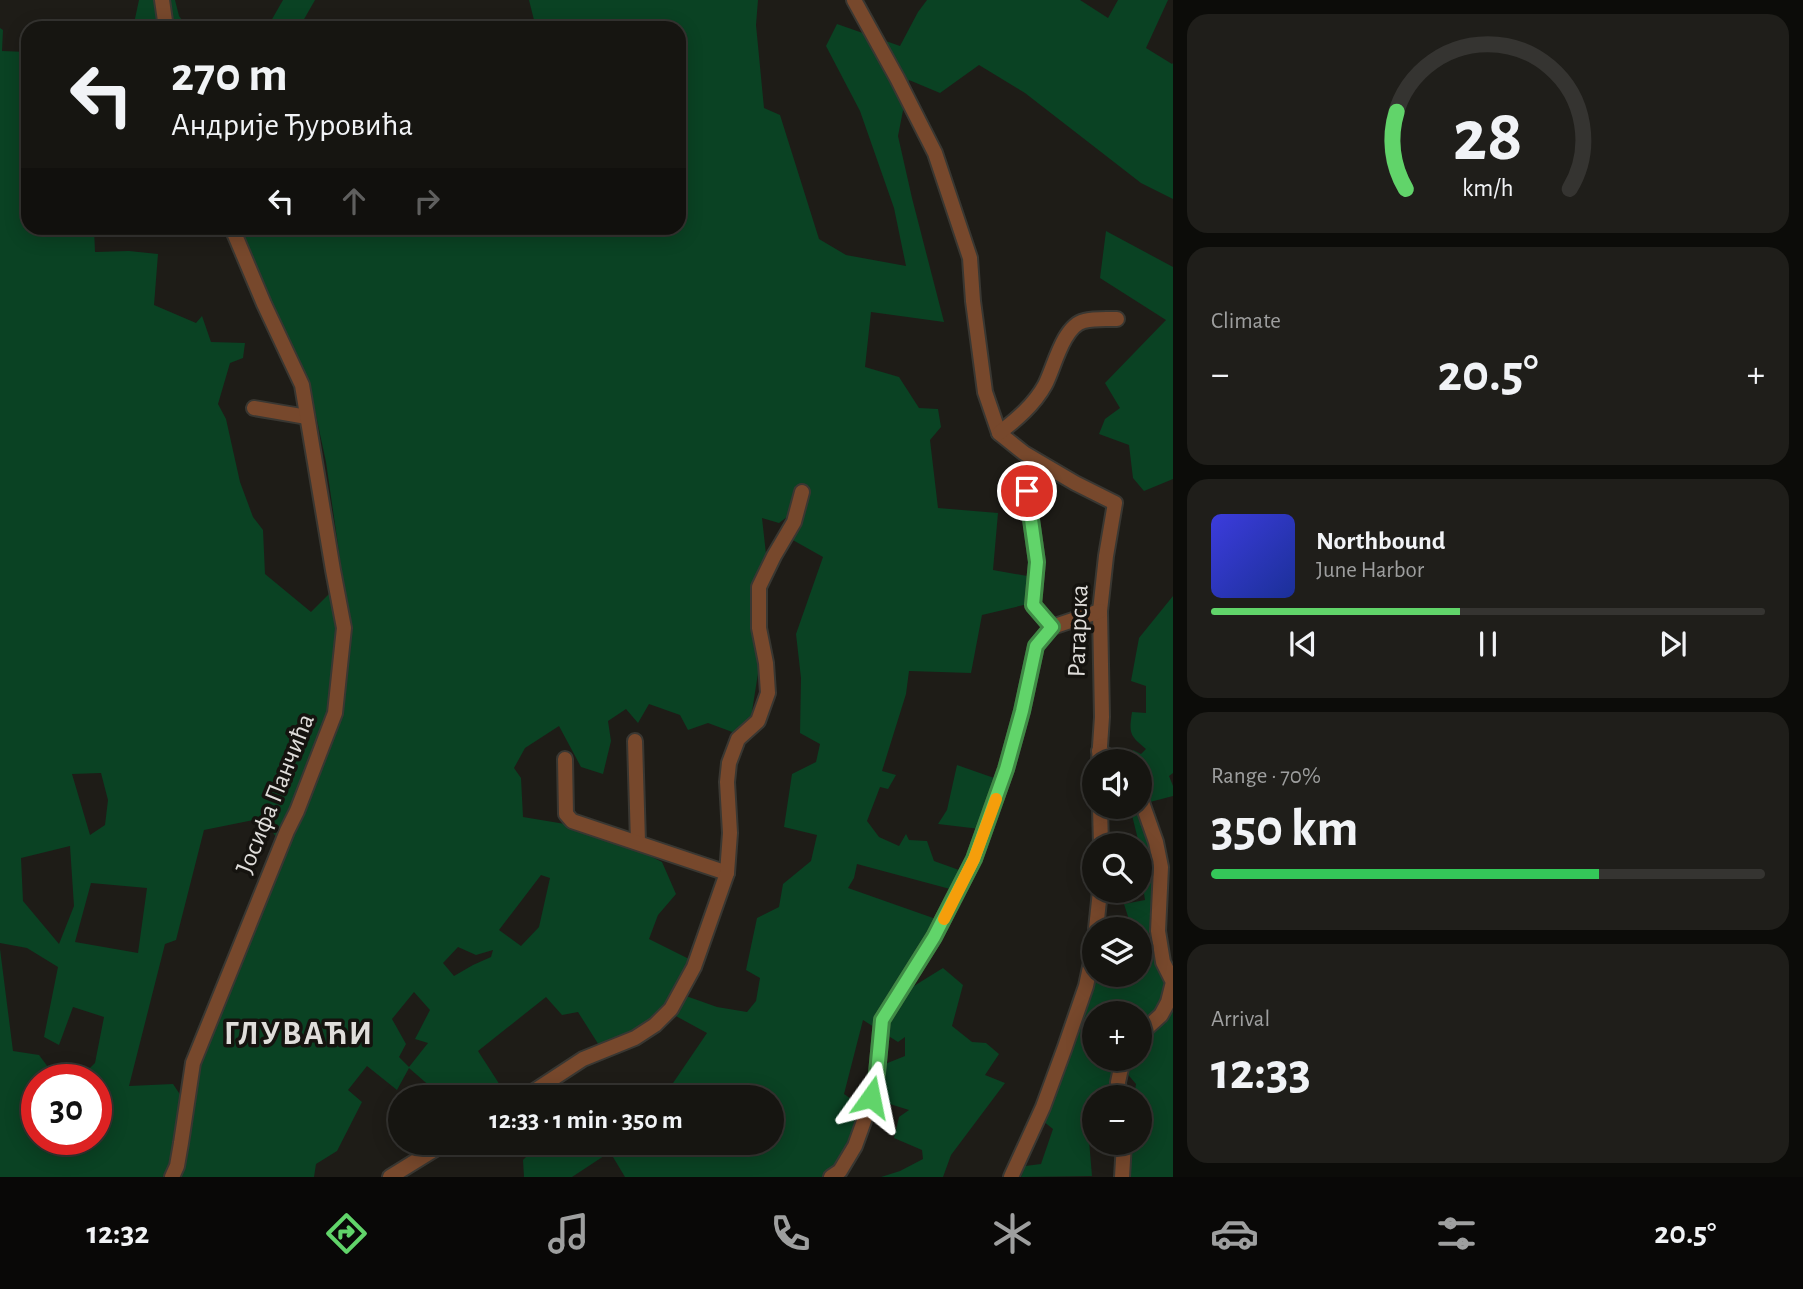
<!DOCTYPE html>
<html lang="en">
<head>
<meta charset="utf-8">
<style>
  :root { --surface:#161511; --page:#1f1e1a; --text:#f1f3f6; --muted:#9e9f9f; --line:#353431; --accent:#61d46a }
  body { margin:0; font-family:"Alegreya Sans",sans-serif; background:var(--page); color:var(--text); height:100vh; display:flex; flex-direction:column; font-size:26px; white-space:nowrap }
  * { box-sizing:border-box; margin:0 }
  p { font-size:23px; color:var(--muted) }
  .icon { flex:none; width:38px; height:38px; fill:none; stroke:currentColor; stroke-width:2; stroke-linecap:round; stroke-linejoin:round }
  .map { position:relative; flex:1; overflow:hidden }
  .sheet { display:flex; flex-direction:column; gap:14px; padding:14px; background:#0c0c09; width:630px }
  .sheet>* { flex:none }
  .hud { position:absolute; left:21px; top:21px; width:665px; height:214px; border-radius:21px; box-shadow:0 4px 18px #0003,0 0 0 2px var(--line); background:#161511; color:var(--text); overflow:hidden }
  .controls { position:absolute; left:1082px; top:749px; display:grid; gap:14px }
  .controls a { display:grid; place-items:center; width:70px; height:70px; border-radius:50%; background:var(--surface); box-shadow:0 4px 18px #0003,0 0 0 2px var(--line); font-size:35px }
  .speed { position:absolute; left:21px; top:1064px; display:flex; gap:14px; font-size:35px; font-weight:700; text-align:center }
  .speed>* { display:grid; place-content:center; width:91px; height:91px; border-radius:50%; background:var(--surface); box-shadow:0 4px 18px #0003,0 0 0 2px var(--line); line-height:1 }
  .speed .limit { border:10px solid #d22; background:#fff; color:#111 }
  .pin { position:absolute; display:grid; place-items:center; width:60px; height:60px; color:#fff; margin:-30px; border:4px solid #fff; border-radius:50%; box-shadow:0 2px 7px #0007 }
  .me { position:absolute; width:77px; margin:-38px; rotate:12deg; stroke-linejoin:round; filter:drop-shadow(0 0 5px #0008) }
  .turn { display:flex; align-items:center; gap:24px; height:147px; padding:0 35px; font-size:32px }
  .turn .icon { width:91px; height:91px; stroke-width:2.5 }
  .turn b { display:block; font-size:49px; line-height:60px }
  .lanes { display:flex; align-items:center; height:66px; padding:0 35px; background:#0003; justify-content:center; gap:35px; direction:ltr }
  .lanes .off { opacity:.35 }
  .big { font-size:52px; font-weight:700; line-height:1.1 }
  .sheet .tile { flex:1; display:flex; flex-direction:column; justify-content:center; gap:10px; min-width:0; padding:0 24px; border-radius:21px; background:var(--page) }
  .sheet .dial { align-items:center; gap:0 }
  .dial svg { height:182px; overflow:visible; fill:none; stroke:var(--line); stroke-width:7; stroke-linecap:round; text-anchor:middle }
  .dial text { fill:var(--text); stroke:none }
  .song { display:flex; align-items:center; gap:21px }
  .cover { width:84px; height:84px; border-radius:10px; background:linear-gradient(135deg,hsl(240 70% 55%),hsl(230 70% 35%)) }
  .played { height:7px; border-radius:4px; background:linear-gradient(90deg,var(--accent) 45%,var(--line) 45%) }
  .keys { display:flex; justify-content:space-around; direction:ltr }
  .heat { display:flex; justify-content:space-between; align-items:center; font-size:38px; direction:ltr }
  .charge { height:10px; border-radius:5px; background:linear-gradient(90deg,#34c759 70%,var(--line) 0) }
  .trip { position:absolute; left:388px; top:1085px; width:396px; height:70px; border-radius:35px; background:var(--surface); box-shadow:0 4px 18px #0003,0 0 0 2px var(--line); font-weight:700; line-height:70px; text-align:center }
  .tabs { display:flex; height:112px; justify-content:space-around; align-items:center; background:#090807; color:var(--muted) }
  .tabs .icon { width:49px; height:49px }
  .tabs .selected { color:var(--accent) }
  .tabs b { font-size:32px; color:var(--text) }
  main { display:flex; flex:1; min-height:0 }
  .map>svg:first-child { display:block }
</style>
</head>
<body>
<main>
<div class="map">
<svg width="1173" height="1177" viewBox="0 0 1173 1177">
  <rect width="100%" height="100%" fill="#1e1c17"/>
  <!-- green -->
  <g fill="#0a4223" fill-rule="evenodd">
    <polygon points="139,0 175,0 179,16 188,28 133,28"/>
    <polygon points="283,0 315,0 303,21 285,28 267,28"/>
    <path d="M529,0H758L756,25L764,108L780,115L819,239L846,255L906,266L894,208L860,111L826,46L837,24L900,46L918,12L927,0H1080L1108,18L1118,0H1168L1146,48L1172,64L1173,63V199L1141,183L1025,93L979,65L940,93L909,80L898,136L912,198L944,322L871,312L865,367L899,377L919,408L938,409L941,427L930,440L938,508L998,513L993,570L1033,577L1028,604L982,615L971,673L909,671L906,694L882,771L896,775L888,789L880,787L867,821L879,837L899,846L906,834L909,840L927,841L934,861L959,870L950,889L857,864L854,878L848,888L936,919L904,973L909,989L943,968L963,985L952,1026L972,1042L986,1043L999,1054L985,1075L1005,1083L951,1155L943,1177H881L900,1171L923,1159L922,1150L894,1138L899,1117L909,1110L877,1100L885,1064L905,1056V1037L898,1042L863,1020L844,1094L861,1106L844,1151L828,1177H625L610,1152L572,1177H524L523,1160L540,1143H772V1097H652L671,1086L707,1033L674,1015L686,996L717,1007L747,1012L756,1001L760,978L746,970L757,918L779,907L783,884L811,861L817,835L784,827L792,774L816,762L820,744L800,733L801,678L796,634L823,557L791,539L795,511L779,523L762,518L766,554L759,667L751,718L735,733L708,723L688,730L680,715L649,704L638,723L626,709L608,721L611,741L603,774L581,767L559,726L525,748L514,768L521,778L523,817L577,826L636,849L662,862L676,894L658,915L649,939L691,960L665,1010L646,1026L602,1050L578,1012L562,1015L546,997L478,1051L507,1096L505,1097H454L440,1083L432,1088L409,1068L397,1090L367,1066L348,1090L362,1102L337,1151L316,1164L314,1177H0V949L13,1051L39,1055L51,1071L50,1080H37V1139H96V1080H78L95,1063L104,1017L73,1007L59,1045L44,1037L58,967L27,948L0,943V28L3,30L2,51L28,52V228H94L95,252L129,251L158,254L154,305L196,323L202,316L211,342L245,343L243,358L230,363L218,404L226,419L240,482L253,517L263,530L265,574L311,612L343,580L326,462L311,392L239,228H679V28H536ZM101,773L108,800L105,825L90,835L72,774ZM263,818L276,837L212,1029L181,1096L173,1084L129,1086L165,944L176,940L204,830ZM70,846L74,906L59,944L23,901L21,858ZM541,875L550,878L539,927L521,946L499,930ZM91,883L147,888L138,953L75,942ZM458,947L476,955L493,950L491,957L473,965L454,976L443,963ZM414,992L430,1010L415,1039L428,1043L409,1067L399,1057L406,1044L392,1019Z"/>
    <polygon points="1106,231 1173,267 1173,479 1144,491 1133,478 1129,445 1099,434 1105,419 1120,408 1105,383 1166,320 1100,278"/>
    <path d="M1173,596V773L1169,776L1173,786V796L1150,802L1139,783V761H1131L1133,750L1141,754L1146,749C1129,735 1129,733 1132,712L1146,713V686L1131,681L1139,638Z"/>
    <polygon points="957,765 997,779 980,829 938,824 947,810"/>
    <polygon points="1130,807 1136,807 1154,851 1154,945 1165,985 1173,984 1173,1177 1126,1177 1132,1159 1130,1143 1139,1143 1139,1097 1134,1097 1136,1084 1125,1071 1130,1059 1139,1059 1139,1043 1161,1020 1139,1028 1139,1013 1094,1013 1094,1059 1119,1059 1107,1097 1094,1097 1094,1112 1087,1116 1092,1176 1021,1177 1025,1166 1041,1164 1053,1129 1043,1121 1086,998 1098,975 1123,975 1129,980 1136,975 1139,975 1140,956 1151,941 1150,932 1141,943 1139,941 1139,929 1132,929 1124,904 1145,900 1140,867 1144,864"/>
  </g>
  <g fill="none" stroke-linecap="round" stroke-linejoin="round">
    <defs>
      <g id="minor">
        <polyline points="162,0 166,28"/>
        <polyline points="854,0 897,78 935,153 970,258 973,301 985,392 999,433 1024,453 1075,483 1115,503 1106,556 1100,611 1102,717 1099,761"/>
        <polyline points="254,408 307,417"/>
        <path d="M999,433C1016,420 1034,405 1045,385C1054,368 1063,326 1084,321C1095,318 1106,319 1117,319"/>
        <polyline points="1027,491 1037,562 1033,605 1052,627"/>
        <polyline points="635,741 638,842"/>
        <polyline points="1099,751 1116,761"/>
        <polyline points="565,759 566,814 572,821 727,873"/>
        <polyline points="1139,794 1156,842 1161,867 1158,931 1163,962 1173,982 1168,1002 1161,1015 1139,1035"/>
        <polyline points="1100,807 1101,845"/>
        <polyline points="1096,929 1100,891"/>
        <polyline points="525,1097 583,1059 635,1038 655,1025 671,1009 694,967 727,873 730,833 727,782 729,763 738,739 758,721 768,693 766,663 759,628 759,587 774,556 794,522 802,492"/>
        <polyline points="1119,1097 1118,1082 1123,1059"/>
        <polyline points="172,1177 177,1166 181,1143 193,1063 287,831 297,811 335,713 344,628 333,570 302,385 264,304 232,228"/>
        <polyline points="390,1177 445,1143"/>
        <polyline points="831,1177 840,1171 855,1146 864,1121 877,1073 882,1020 934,937 974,859 1006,769 1022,711 1036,646 1052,627 1100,611"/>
        <polyline points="1011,1177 1043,1107 1065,1047 1086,986 1094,948"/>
        <polyline points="1122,1177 1124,1143"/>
      </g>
    </defs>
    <!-- minor casing -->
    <use href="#minor" stroke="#393732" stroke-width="18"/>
    <!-- minor -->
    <use href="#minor" stroke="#77482c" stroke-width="14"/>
  </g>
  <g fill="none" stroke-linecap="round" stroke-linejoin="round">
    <defs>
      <polyline id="route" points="871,1097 877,1073 882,1020 934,937 974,859 1006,769 1022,711 1036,646 1052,627 1033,605 1037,562 1027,491"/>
    </defs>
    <!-- route casing -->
    <use href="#route" stroke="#3f8a45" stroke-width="18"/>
    <!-- route -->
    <use href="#route" stroke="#61d46a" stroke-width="12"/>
    <!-- slow -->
    <polyline stroke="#f59e0b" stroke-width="12" points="944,919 974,859 996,799"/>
  </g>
  <g text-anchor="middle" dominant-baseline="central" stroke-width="7" stroke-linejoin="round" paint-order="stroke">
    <!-- street labels -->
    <g font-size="26" fill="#dfddda" stroke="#15130f">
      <text transform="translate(1078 631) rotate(-88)">Ратарска</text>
      <text transform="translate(275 794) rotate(-68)">Јосифа Панчића</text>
    </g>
    <!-- district labels -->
    <g font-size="33" font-weight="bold" letter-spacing="2" fill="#dfddda" stroke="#15130f">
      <text x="299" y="1034">ГЛУВАЋИ</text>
    </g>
  </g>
</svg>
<div class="controls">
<a><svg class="icon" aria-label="sound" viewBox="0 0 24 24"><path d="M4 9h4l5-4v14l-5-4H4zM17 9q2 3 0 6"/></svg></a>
<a><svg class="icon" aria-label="search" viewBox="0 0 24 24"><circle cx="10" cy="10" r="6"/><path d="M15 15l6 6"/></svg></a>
<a><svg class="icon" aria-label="layers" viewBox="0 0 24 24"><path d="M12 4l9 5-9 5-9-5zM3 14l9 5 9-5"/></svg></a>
<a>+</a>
<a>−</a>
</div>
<div class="speed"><div class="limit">30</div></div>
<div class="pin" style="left:1027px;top:491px;background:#d93025"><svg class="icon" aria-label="arrive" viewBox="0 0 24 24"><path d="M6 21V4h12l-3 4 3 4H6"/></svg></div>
<svg class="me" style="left:871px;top:1097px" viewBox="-20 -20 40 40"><path d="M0-17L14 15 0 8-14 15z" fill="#61d46a" stroke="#fff" stroke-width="4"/></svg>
<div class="trip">12:33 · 1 min · 350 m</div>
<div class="hud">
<div class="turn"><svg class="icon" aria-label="left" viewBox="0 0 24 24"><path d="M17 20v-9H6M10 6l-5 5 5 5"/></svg><div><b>270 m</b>Андрије Ђуровића</div></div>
<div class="lanes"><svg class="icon" aria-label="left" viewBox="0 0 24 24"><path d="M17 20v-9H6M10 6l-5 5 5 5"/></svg><svg class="icon off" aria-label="ahead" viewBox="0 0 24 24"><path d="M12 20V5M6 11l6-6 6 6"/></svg><svg class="icon off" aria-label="right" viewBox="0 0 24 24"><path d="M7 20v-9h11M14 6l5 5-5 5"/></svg></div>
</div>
</div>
<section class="sheet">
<div class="tile dial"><svg viewBox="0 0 100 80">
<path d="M14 69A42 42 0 1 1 86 69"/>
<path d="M14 69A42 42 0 0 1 10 35" stroke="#61d46a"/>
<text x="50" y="56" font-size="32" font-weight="700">28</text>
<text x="50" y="72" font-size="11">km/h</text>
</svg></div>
<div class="tile"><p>Climate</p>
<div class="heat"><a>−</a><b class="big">20.5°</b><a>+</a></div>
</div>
<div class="tile">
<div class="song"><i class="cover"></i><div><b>Northbound</b><p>June Harbor</p></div></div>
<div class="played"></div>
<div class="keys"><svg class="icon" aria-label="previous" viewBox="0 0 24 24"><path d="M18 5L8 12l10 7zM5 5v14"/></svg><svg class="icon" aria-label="pause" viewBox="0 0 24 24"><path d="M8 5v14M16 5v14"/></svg><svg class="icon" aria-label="next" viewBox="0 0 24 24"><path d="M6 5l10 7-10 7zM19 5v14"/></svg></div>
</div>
<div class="tile"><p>Range · 70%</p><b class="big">350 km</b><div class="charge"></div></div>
<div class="tile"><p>Arrival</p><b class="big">12:33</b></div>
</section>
</main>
<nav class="tabs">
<b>12:32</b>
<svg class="icon selected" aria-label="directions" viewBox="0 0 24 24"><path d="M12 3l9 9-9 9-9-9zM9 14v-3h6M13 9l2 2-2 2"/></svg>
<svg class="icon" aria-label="music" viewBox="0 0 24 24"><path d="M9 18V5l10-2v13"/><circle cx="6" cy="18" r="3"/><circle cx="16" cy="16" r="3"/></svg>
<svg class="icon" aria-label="phone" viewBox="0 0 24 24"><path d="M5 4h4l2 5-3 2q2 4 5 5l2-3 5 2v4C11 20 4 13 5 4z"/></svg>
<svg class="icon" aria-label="climate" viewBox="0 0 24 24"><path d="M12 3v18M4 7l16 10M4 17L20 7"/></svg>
<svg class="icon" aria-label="car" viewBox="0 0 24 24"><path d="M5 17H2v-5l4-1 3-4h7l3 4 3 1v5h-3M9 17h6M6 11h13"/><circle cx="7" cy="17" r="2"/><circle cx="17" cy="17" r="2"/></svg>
<svg class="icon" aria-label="filters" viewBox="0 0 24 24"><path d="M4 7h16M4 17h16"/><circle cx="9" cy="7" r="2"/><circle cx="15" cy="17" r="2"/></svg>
<b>20.5°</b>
</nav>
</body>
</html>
